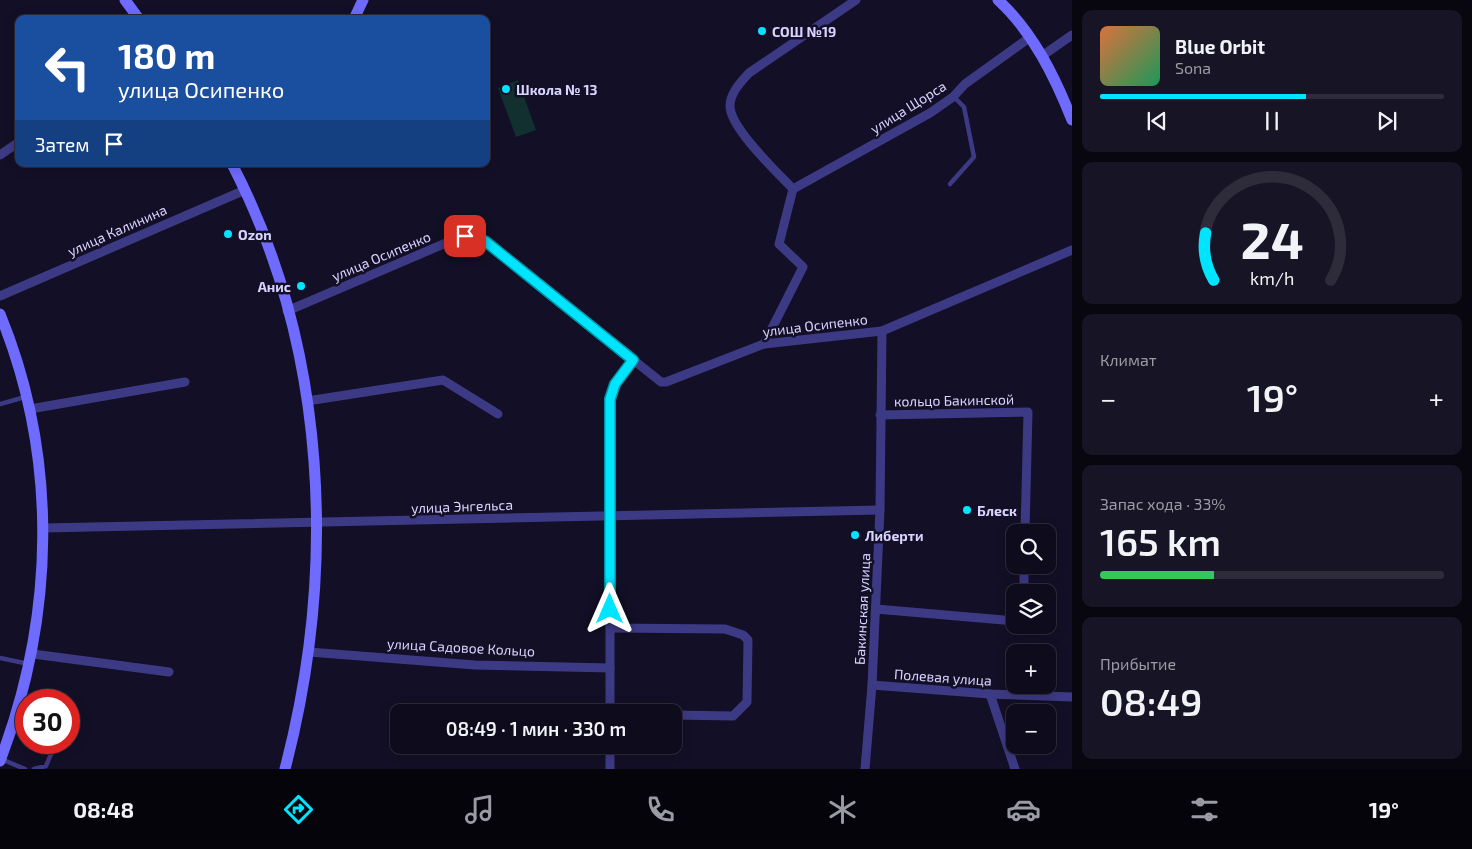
<!DOCTYPE html>
<html lang="ru">
<head>
<meta charset="utf-8">
<style>
  :root { --surface:#0e0b1c; --page:#171425; --text:#f1f3f6; --muted:#9b9ba3; --line:#2e2b3b; --accent:#00e5ff }
  body { margin:0; font-family:"Exo 2",sans-serif; background:var(--page); color:var(--text); height:100vh; display:flex; flex-direction:column; font-size:19px; white-space:nowrap }
  * { box-sizing:border-box; margin:0 }
  p { font-size:16px; color:var(--muted) }
  .icon { flex:none; width:28px; height:28px; fill:none; stroke:currentColor; stroke-width:2; stroke-linecap:round; stroke-linejoin:round }
  .map { position:relative; flex:1; overflow:hidden }
  .details { display:flex; flex-direction:column; gap:10px; padding:10px; background:#08060f; width:400px }
  .details>* { flex:none }
  .guide { position:absolute; left:15px; top:15px; width:475px; height:152px; border-radius:10px; box-shadow:0 2px 12px #0003,0 0 0 1px var(--line); background:#1a4fa0; color:#fff; overflow:hidden }
  .controls { position:absolute; left:1006px; top:524px; display:grid; gap:10px }
  .controls a { display:grid; place-items:center; width:50px; height:50px; border-radius:10px; background:var(--surface); box-shadow:0 2px 12px #0003,0 0 0 1px var(--line); font-size:25px }
  .speed { position:absolute; left:15px; top:689px; display:flex; gap:10px; font-size:25px; font-weight:700; text-align:center }
  .speed>* { display:grid; place-content:center; width:65px; height:65px; border-radius:50%; background:var(--surface); box-shadow:0 2px 12px #0003,0 0 0 1px var(--line); line-height:1 }
  .speed .limit { border:8px solid #d22; background:#fff; color:#111 }
  .pin { position:absolute; display:grid; place-items:center; width:42px; height:42px; color:#fff; margin:-21px; border-radius:10px; box-shadow:0 2px 8px #0006 }
  .me { position:absolute; width:55px; margin:-28px; rotate:0deg; stroke-linejoin:round; filter:drop-shadow(0 0 4px #0008) }
  .turn { display:flex; align-items:center; gap:18px; height:105px; padding:0 20px; font-size:22px }
  .turn .icon { width:65px; height:65px; stroke-width:2.5 }
  .turn b { display:block; font-size:35px; line-height:42px }
  .then { display:flex; align-items:center; height:48px; padding:0 20px; background:#0003; gap:10px; font-size:19px }
  .big { font-size:38px; font-weight:600; line-height:1.1 }
  .details .widget { flex:1; display:flex; flex-direction:column; justify-content:center; gap:8px; min-width:0; padding:0 18px; border-radius:10px; background:var(--page) }
  .details .dial { align-items:center; gap:0 }
  .dial svg { height:130px; overflow:visible; fill:none; stroke:var(--line); stroke-width:7; stroke-linecap:round; text-anchor:middle }
  .dial text { fill:var(--text); stroke:none }
  .song { display:flex; align-items:center; gap:15px }
  .cover { width:60px; height:60px; border-radius:8px; background:linear-gradient(135deg,hsl(20 70% 55%),hsl(150 70% 35%)) }
  .played { height:5px; border-radius:2px; background:linear-gradient(90deg,var(--accent) 60%,var(--line) 60%) }
  .keys { display:flex; justify-content:space-around; direction:ltr }
  .heat { display:flex; justify-content:space-between; align-items:center; font-size:28px; direction:ltr }
  .charge { height:8px; border-radius:4px; background:linear-gradient(90deg,#34c759 33%,var(--line) 0) }
  .trip { position:absolute; left:390px; top:704px; width:292px; height:50px; border-radius:10px; background:var(--surface); box-shadow:0 2px 12px #0003,0 0 0 1px var(--line); font-weight:600; line-height:50px; text-align:center }
  .menu { display:flex; height:80px; justify-content:space-around; align-items:center; background:#06040b; color:var(--muted) }
  .menu .icon { width:35px; height:35px }
  .menu .selected { color:var(--accent) }
  .menu b { font-size:22px; color:var(--text) }
  main { display:flex; flex:1; min-height:0 }
  .map>svg:first-child { display:block }
</style>
</head>
<body>
<main>
<div class="map">
<svg width="1072" height="769" viewBox="0 0 1072 769">
  <rect width="100%" height="100%" fill="#130f26"/>
  <!-- green -->
  <polygon fill="#12302f" points="518,80 536,130 516,137 498,88"/>
  <g fill="none" stroke-linecap="round" stroke-linejoin="round">
    <!-- lane -->
    <g stroke="#3d3a85" stroke-width="4.5">
      <polyline points="950,184 974,157 964,107 954,97"/>
      <polyline points="0,404 25,397"/>
      <polyline points="0,658 29,664"/>
      <polyline points="1,759 25,769"/>
      <polyline points="34,769 46,766 56,742"/>
    </g>
    <!-- street -->
    <g stroke="#3d3a85" stroke-width="9">
      <polyline points="1042,56 1072,35"/>
      <polyline points="0,155 19,142"/>
      <polyline points="793,189 930,113 953,97 965,84 1029,38"/>
      <path d="M793,189C777,172 730,128 730,106C730,93 741,82 749,73L856,0"/>
      <polyline points="0,296 245,190"/>
      <polyline points="287,311 460,237 471,236 485,241 661,382 666,382 764,344 882,331 1072,250"/>
      <polyline points="764,344 803,267 779,244 793,189"/>
      <polyline points="307,401 443,380 498,414"/>
      <polyline points="30,409 185,382"/>
      <polyline points="880,415 1028,412 1025,532"/>
      <polyline points="44,528 880,510"/>
      <polyline points="1024,592 1024,565"/>
      <polyline points="876,609 1015,621"/>
      <polyline points="610,628 725,629 743,635 748,640 747,702 733,716 674,715"/>
      <polyline points="309,652 475,665 610,668"/>
      <polyline points="33,654 169,672"/>
      <polyline points="872,685 990,694 1072,697"/>
      <polyline points="990,694 1015,769"/>
      <polyline points="610,712 610,399 615,385 633,360"/>
      <polyline points="610,745 610,769"/>
      <polyline points="865,769 872,685 880,510 882,331"/>
    </g>
    <!-- secondary -->
    <g stroke="#6f6bff" stroke-width="11">
      <polyline points="125,0 139,19"/>
      <path d="M998,0C1033,32 1055,77 1072,120"/>
      <polyline points="354,19 363,0"/>
      <path d="M232,164C328,349 337,570 285,769"/>
      <path d="M0,314C59,458 55,616 0,761"/>
    </g>
  </g>
  <g fill="none" stroke-linecap="round" stroke-linejoin="round">
    <defs>
      <polyline id="route" points="465,236 472,236 485,241 633,360 615,384 610,399 610,609"/>
    </defs>
    <!-- route casing -->
    <use href="#route" stroke="#0095a6" stroke-width="12"/>
    <!-- route -->
    <use href="#route" stroke="#00e5ff" stroke-width="9"/>
  </g>
  <!-- markers -->
  <g fill="#00e5ff" stroke="#130f26" stroke-width="2">
    <circle cx="762" cy="31" r="5"/>
    <circle cx="506" cy="89" r="5"/>
    <circle cx="228" cy="234" r="5"/>
    <circle cx="301" cy="286" r="5"/>
    <circle cx="967" cy="510" r="5"/>
    <circle cx="855" cy="535" r="5"/>
  </g>
  <g text-anchor="middle" dominant-baseline="central" stroke-width="5" stroke-linejoin="round" paint-order="stroke">
    <!-- poi labels -->
    <g font-size="14" font-weight="bold" fill="#d9d4ff" stroke="#130f26" text-anchor="start">
      <text x="772" y="31">СОШ №19</text>
      <text x="516" y="89">Школа № 13</text>
      <text x="238" y="234">Ozon</text>
      <text x="291" y="286" text-anchor="end">Анис</text>
      <text x="977" y="510">Блеск</text>
      <text x="865" y="535">Либерти</text>
    </g>
    <!-- street labels -->
    <g font-size="14" fill="#d9d4ff" stroke="#130f26">
      <text transform="translate(908 107) rotate(-32)">улица Щорса</text>
      <text transform="translate(117 230) rotate(-24)">улица Калинина</text>
      <text transform="translate(381 256) rotate(-23)">улица Осипенко</text>
      <text transform="translate(815 325) rotate(-7)">улица Осипенко</text>
      <text transform="translate(954 400) rotate(-1)">кольцо Бакинской</text>
      <text transform="translate(462 506) rotate(-2)">улица Энгельса</text>
      <text transform="translate(862 609) rotate(-87)">Бакинская улица</text>
      <text transform="translate(461 647) rotate(3)">улица Садовое Кольцо</text>
      <text transform="translate(943 677) rotate(4)">Полевая улица</text>
    </g>
  </g>
</svg>
<div class="controls">
<a><svg class="icon" aria-label="search" viewBox="0 0 24 24"><circle cx="10" cy="10" r="6"/><path d="M15 15l6 6"/></svg></a>
<a><svg class="icon" aria-label="layers" viewBox="0 0 24 24"><path d="M12 4l9 5-9 5-9-5zM3 14l9 5 9-5"/></svg></a>
<a>+</a>
<a>−</a>
</div>
<div class="speed"><div class="limit">30</div></div>
<div class="pin" style="left:465px;top:236px;background:#d93025"><svg class="icon" aria-label="arrive" viewBox="0 0 24 24"><path d="M6 21V4h12l-3 4 3 4H6"/></svg></div>
<svg class="me" style="left:610px;top:609px" viewBox="-20 -20 40 40"><path d="M0-17L14 15 0 8-14 15z" fill="#00e5ff" stroke="#fff" stroke-width="4"/></svg>
<div class="trip">08:49 · 1 мин · 330 m</div>
<div class="guide">
<div class="turn"><svg class="icon" aria-label="left" viewBox="0 0 24 24"><path d="M17 20v-9H6M10 6l-5 5 5 5"/></svg><div><b>180 m</b>улица Осипенко</div></div>
<div class="then">Затем<svg class="icon" aria-label="arrive" viewBox="0 0 24 24"><path d="M6 21V4h12l-3 4 3 4H6"/></svg></div>
</div>
</div>
<section class="details">
<div class="widget">
<div class="song"><i class="cover"></i><div><b>Blue Orbit</b><p>Sona</p></div></div>
<div class="played"></div>
<div class="keys"><svg class="icon" aria-label="previous" viewBox="0 0 24 24"><path d="M18 5L8 12l10 7zM5 5v14"/></svg><svg class="icon" aria-label="pause" viewBox="0 0 24 24"><path d="M8 5v14M16 5v14"/></svg><svg class="icon" aria-label="next" viewBox="0 0 24 24"><path d="M6 5l10 7-10 7zM19 5v14"/></svg></div>
</div>
<div class="widget dial"><svg viewBox="0 0 100 80">
<path d="M14 69A42 42 0 1 1 86 69"/>
<path d="M14 69A42 42 0 0 1 9 40" stroke="#00e5ff"/>
<text x="50" y="56" font-size="32" font-weight="700">24</text>
<text x="50" y="72" font-size="11">km/h</text>
</svg></div>
<div class="widget"><p>Климат</p>
<div class="heat"><a>−</a><b class="big">19°</b><a>+</a></div>
</div>
<div class="widget"><p>Запас хода · 33%</p><b class="big">165 km</b><div class="charge"></div></div>
<div class="widget"><p>Прибытие</p><b class="big">08:49</b></div>
</section>
</main>
<nav class="menu">
<b>08:48</b>
<svg class="icon selected" aria-label="directions" viewBox="0 0 24 24"><path d="M12 3l9 9-9 9-9-9zM9 14v-3h6M13 9l2 2-2 2"/></svg>
<svg class="icon" aria-label="music" viewBox="0 0 24 24"><path d="M9 18V5l10-2v13"/><circle cx="6" cy="18" r="3"/><circle cx="16" cy="16" r="3"/></svg>
<svg class="icon" aria-label="phone" viewBox="0 0 24 24"><path d="M5 4h4l2 5-3 2q2 4 5 5l2-3 5 2v4C11 20 4 13 5 4z"/></svg>
<svg class="icon" aria-label="climate" viewBox="0 0 24 24"><path d="M12 3v18M4 7l16 10M4 17L20 7"/></svg>
<svg class="icon" aria-label="car" viewBox="0 0 24 24"><path d="M5 17H2v-5l4-1 3-4h7l3 4 3 1v5h-3M9 17h6M6 11h13"/><circle cx="7" cy="17" r="2"/><circle cx="17" cy="17" r="2"/></svg>
<svg class="icon" aria-label="filters" viewBox="0 0 24 24"><path d="M4 7h16M4 17h16"/><circle cx="9" cy="7" r="2"/><circle cx="15" cy="17" r="2"/></svg>
<b>19°</b>
</nav>
</body>
</html>
